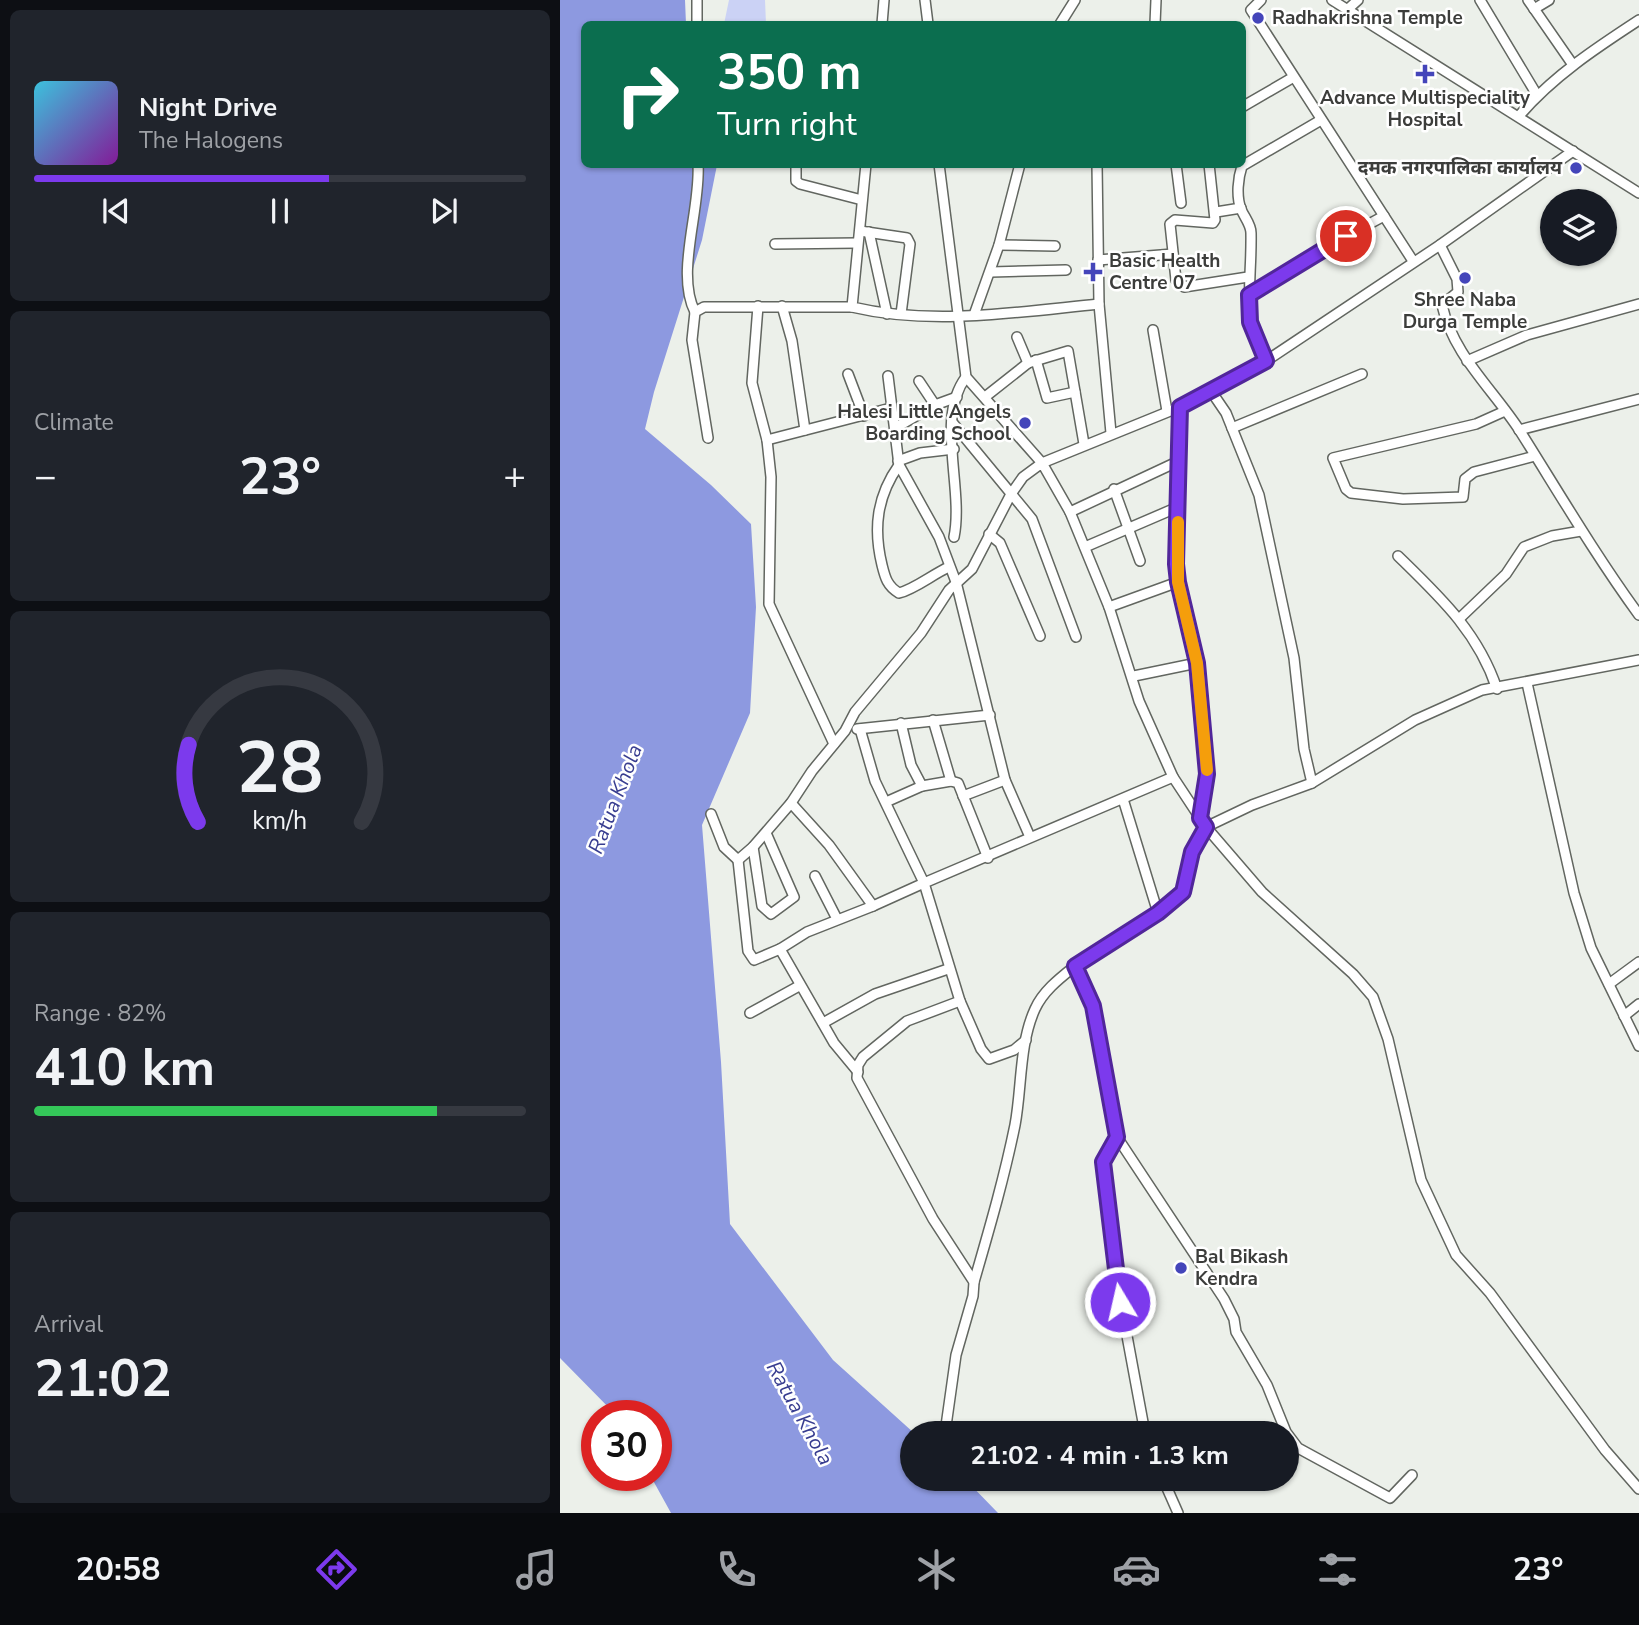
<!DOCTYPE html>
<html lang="en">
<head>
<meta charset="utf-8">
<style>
  :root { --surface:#171b24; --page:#20242c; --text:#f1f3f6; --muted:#9ea1a6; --line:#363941; --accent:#7c3aed }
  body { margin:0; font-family:"Nunito Sans","Noto Sans Devanagari",sans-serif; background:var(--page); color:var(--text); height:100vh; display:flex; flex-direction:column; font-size:26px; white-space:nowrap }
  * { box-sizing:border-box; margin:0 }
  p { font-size:23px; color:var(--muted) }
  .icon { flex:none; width:38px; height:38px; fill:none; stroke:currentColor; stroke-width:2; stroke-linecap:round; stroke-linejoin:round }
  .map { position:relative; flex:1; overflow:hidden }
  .drawer { display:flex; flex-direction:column; gap:10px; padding:10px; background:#0d0f14; width:560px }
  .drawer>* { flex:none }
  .hud { position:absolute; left:21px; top:21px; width:665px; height:147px; border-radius:10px; box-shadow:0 2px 5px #0004; background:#0b6e4f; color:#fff; overflow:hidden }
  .controls { position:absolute; left:980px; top:189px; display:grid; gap:14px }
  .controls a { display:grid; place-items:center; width:77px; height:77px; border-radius:50%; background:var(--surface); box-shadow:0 2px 5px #0004; font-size:35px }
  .speed { position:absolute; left:21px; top:1400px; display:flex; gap:14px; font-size:35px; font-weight:700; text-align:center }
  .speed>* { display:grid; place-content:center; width:91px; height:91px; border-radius:50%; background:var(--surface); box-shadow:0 2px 5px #0004; line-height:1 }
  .speed .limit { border:10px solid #d22; background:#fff; color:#111 }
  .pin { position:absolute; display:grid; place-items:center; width:60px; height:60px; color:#fff; margin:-30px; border:4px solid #fff; border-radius:50%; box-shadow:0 2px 7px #0007 }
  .me { position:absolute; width:77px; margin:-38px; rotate:351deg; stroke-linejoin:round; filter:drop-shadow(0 0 5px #0008) }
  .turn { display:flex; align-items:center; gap:24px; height:147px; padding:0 21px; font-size:32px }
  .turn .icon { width:91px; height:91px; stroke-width:2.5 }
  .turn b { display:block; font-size:49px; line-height:60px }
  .big { font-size:52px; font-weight:700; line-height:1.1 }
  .drawer .widget { flex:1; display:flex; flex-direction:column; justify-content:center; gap:10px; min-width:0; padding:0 24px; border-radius:10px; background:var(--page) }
  .drawer .dial { align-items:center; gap:0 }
  .dial svg { height:182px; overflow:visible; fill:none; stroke:var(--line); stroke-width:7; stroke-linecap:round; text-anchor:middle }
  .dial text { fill:var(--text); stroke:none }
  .song { display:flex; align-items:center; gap:21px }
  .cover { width:84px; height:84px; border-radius:10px; background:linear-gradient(135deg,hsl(190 70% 55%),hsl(290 70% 35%)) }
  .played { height:7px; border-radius:4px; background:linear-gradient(90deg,var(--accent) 60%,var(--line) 60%) }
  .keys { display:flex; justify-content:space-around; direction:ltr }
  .heat { display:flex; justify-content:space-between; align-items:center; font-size:38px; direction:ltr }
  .charge { height:10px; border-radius:5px; background:linear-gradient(90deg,#34c759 82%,var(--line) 0) }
  .trip { position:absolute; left:340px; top:1421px; width:399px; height:70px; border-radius:35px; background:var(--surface); box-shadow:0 2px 5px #0004; font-weight:700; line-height:70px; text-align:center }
  .tabs { display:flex; height:112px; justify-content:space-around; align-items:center; background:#090b0e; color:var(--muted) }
  .tabs .icon { width:49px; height:49px }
  .tabs .selected { color:var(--accent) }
  .tabs b { font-size:32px; color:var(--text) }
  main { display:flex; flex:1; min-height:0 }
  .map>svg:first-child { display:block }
</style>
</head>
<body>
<main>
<section class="drawer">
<div class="widget">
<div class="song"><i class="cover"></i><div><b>Night Drive</b><p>The Halogens</p></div></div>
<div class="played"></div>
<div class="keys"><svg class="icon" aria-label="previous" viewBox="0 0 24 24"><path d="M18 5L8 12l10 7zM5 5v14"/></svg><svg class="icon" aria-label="pause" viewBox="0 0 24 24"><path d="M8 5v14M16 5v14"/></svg><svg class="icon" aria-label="next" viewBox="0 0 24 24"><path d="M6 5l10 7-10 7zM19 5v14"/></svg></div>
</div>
<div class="widget"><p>Climate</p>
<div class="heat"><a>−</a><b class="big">23°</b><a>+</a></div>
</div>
<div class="widget dial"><svg viewBox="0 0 100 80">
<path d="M14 69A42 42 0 1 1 86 69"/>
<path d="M14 69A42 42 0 0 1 10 35" stroke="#7c3aed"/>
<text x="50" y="56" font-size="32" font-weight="700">28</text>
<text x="50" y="72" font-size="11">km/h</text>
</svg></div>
<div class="widget"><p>Range · 82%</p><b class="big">410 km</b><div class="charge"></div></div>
<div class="widget"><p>Arrival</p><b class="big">21:02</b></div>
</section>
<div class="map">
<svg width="1079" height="1513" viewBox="0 0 1079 1513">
  <rect width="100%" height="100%" fill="#ecf0ea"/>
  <!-- green -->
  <polygon fill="#cbd2f5" points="169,0 205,0 206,24 164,24"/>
  <!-- water -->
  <polygon fill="#8d99e0" points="0,0 125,0 126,24 24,24 24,164 157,165 142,240 94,392 85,429 151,485 191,524 196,607 190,713 142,825 161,1062 170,1224 273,1360 354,1433 352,1479 405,1479 438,1513 111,1513 90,1475 96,1475 96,1416 57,1416 0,1358"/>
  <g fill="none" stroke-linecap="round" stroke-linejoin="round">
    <defs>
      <g id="minor">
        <polyline points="137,0 137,24"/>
        <polyline points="365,0 368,24"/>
        <polyline points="701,0 691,10 853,261"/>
        <polyline points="772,0 1079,193"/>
        <polyline points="920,0 977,95"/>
        <polyline points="968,0 1013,65"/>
        <polyline points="788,9 798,0"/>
        <polyline points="974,9 989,0"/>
        <polyline points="322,24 324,0"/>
        <polyline points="500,24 515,0"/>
        <polyline points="595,24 596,0"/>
        <polyline points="682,107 732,78"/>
        <path d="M959,116C992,77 1036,48 1079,20"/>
        <polyline points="236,164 236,181 240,184 302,200"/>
        <path d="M306,164L292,307C372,326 458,312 539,304"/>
        <polyline points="379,164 406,377 482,463 620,407 706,361 880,245 1013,151"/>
        <polyline points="537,164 539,304 551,433"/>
        <polyline points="616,164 621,203"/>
        <polyline points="649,164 655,220 653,223 615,220 610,224 616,280 624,287 688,277"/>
        <polyline points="656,212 681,208"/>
        <polyline points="300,231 347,238 350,244 341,314"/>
        <polyline points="309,232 327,314"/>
        <polyline points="215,244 297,243"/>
        <polyline points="439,245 495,246"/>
        <path d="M880,245L897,279L898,292L882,305C893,355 933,389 960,431C999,493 1036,556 1079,615"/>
        <polyline points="538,260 613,254"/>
        <polyline points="431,272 506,270"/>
        <polyline points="689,295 749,256 824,216"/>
        <polyline points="198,306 192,383 207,440 211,477 209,604 274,744"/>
        <polyline points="222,306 232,341 245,430"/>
        <path d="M135,312C115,273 141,209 138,164"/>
        <polyline points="414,315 439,245 460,164"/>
        <polyline points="593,330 607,411"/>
        <polyline points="457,337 468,363"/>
        <polyline points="476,360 487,398 515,392"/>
        <path d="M706,361C681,309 692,286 691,233C691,224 684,217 681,209C676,196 678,178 682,166L761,120"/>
        <polyline points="907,361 967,335 1079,304"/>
        <polyline points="288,374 304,416"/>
        <polyline points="328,376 339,465 379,537 396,582 445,780 470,837"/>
        <polyline points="359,381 375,405 397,397"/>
        <polyline points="651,391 666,413 699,495 734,658 744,749 752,783"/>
        <polyline points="425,397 468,363 508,351 524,444"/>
        <polyline points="620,407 616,564 618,582 637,663 647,774 640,818"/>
        <polyline points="945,411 916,424 773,458 786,489 791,493 843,499 903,497 905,479 914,472 975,456"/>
        <polyline points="392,422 472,519 516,637"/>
        <polyline points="335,428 375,405"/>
        <polyline points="672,428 802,374"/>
        <polyline points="959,430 1079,399"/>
        <polyline points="148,438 132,340 135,312 144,307 292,307"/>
        <polyline points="207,440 331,408"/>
        <polyline points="338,461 360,453 394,449"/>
        <path d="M339,465C317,496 313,528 322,565C325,577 327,586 339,593C355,589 373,574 389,567"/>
        <polyline points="554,489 580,561"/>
        <polyline points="510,512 619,461"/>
        <polyline points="429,534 440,543 480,636"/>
        <path d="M394,537C404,488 375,418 406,377"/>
        <polyline points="525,547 618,507"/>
        <path d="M838,556C880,597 918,632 937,689"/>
        <polyline points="549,607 618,582"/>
        <polyline points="900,618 946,574 964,547 992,536 1021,531"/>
        <polyline points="574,676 637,663"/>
        <polyline points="967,683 1014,893 1031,948 1079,1046"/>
        <polyline points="373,720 391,781"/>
        <polyline points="341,723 351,765 362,786 391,781 398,783 428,858"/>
        <polyline points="297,729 430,715"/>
        <polyline points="403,796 445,780"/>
        <polyline points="563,799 598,913"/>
        <polyline points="326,802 362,786"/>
        <polyline points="231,803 269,845 313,906 364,883 315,781 300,729"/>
        <polyline points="151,814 164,847 178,860"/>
        <polyline points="193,847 202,906 211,914 234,897 206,833"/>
        <polyline points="178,860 193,847 231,803 252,771 285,731 295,712 361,633 389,590 412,569 451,494 463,477 482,463 510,512 549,607 579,701 613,777 646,827 702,892 793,974 813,997 828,1039 861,1180 896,1255 930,1293 1045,1450 1079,1489"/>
        <polyline points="178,860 188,951 194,960 220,949 247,932 313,906"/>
        <polyline points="255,876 277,919"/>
        <polyline points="220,949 274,1043 298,1072"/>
        <polyline points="1049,984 1079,962"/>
        <polyline points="400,1001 421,1049 429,1059 454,1050 466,1040"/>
        <polyline points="190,1013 239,986"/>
        <polyline points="1064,1016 1079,1004"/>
        <polyline points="263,1023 315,994 388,969"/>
        <polyline points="557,1137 664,1299 674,1319 676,1332 707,1385 726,1432 738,1448 830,1498 852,1475"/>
        <path d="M414,1282C429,1230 444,1179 455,1125C462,1088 459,1044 475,1009C483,991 500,978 515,966"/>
        <polyline points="385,1433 396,1355 413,1296 414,1282 373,1219 297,1078 298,1065 303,1057 347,1021 400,1001 364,883 613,777"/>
        <polyline points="585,1433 552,1255 543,1162 557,1137 549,1083 533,1006 515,966 598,913 623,893 632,852 646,827 692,805 752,783 855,720 922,690 1079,660"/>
        <polyline points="603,1479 618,1513"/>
      </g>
    </defs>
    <!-- minor casing -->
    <use href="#minor" stroke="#626660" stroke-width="12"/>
    <!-- minor -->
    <use href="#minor" stroke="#fff" stroke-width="9"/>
  </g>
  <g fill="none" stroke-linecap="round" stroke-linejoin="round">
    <defs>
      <polyline id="route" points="560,1302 543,1162 557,1137 533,1006 515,966 598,913 623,892 632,852 646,827 640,818 647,774 637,663 618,582 616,564 620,407 706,361 690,322 689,295 786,236"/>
    </defs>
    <!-- route casing -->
    <use href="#route" stroke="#51269a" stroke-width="18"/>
    <!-- route -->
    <use href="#route" stroke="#7c3aed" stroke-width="12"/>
    <!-- slow -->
    <polyline stroke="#f59e0b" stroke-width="12" points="618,522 618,582 637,663 647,770"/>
  </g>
  <!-- markers -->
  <g fill="#4445ba" stroke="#fff" stroke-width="2.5">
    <circle cx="698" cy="18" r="7"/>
    <path d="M861.5 63.5h7v7h7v7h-7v7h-7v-7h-7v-7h7z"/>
    <circle cx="1016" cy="168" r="7"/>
    <path d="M529.5 261.5h7v7h7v7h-7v7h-7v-7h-7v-7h7z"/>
    <circle cx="905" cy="278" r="7"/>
    <circle cx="465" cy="423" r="7"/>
    <circle cx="621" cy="1268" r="7"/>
  </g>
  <g text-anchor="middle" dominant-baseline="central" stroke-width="5" stroke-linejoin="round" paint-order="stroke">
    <!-- poi labels -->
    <g font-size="19" font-weight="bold" fill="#3c3d3b" stroke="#fff" text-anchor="start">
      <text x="712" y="18">Radhakrishna Temple</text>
      <text x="865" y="98" text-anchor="middle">Advance Multispeciality<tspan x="865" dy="22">Hospital</tspan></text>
      <text x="1002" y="168" text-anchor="end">दमक नगरपालिका कार्यालय</text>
      <text x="549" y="261">Basic Health<tspan x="549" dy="22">Centre 07</tspan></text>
      <text x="905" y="300" text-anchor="middle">Shree Naba<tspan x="905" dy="22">Durga Temple</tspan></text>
      <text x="451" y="412" text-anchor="end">Halesi Little Angels<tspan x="451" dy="22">Boarding School</tspan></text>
      <text x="635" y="1257">Bal Bikash<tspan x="635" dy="22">Kendra</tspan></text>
    </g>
    <!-- water labels -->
    <g font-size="21" font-style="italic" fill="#383d90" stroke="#fff">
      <text transform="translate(55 799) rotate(-69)">Ratua Khola</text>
      <text transform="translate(240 1413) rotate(61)">Ratua Khola</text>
    </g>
  </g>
</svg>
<div class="controls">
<a><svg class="icon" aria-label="layers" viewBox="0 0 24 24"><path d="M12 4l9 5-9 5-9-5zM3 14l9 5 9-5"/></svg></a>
</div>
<div class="speed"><div class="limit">30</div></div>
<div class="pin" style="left:786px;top:236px;background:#d93025"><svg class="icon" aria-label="arrive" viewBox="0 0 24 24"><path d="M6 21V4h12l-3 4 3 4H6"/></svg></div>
<svg class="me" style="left:560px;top:1302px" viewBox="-20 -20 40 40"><circle r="17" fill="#7c3aed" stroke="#fff" stroke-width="3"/><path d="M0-11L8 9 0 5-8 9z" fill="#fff"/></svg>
<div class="trip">21:02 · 4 min · 1.3 km</div>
<div class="hud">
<div class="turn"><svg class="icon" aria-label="right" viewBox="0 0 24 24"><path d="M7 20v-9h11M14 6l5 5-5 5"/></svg><div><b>350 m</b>Turn right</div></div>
</div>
</div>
</main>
<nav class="tabs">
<b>20:58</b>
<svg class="icon selected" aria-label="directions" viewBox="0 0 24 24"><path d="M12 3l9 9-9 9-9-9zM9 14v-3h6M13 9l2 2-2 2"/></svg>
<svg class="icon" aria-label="music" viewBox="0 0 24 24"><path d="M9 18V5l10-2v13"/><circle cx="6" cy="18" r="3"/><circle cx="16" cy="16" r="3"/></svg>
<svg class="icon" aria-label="phone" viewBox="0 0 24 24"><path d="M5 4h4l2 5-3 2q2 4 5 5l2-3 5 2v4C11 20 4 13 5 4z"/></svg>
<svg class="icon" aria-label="climate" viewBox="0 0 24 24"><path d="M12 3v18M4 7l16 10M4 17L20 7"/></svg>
<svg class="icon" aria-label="car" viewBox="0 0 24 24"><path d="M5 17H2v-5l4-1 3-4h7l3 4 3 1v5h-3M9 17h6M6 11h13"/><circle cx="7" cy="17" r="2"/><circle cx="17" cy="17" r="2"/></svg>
<svg class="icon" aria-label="filters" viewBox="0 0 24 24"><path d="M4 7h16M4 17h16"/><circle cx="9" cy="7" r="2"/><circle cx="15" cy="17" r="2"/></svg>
<b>23°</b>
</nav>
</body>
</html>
